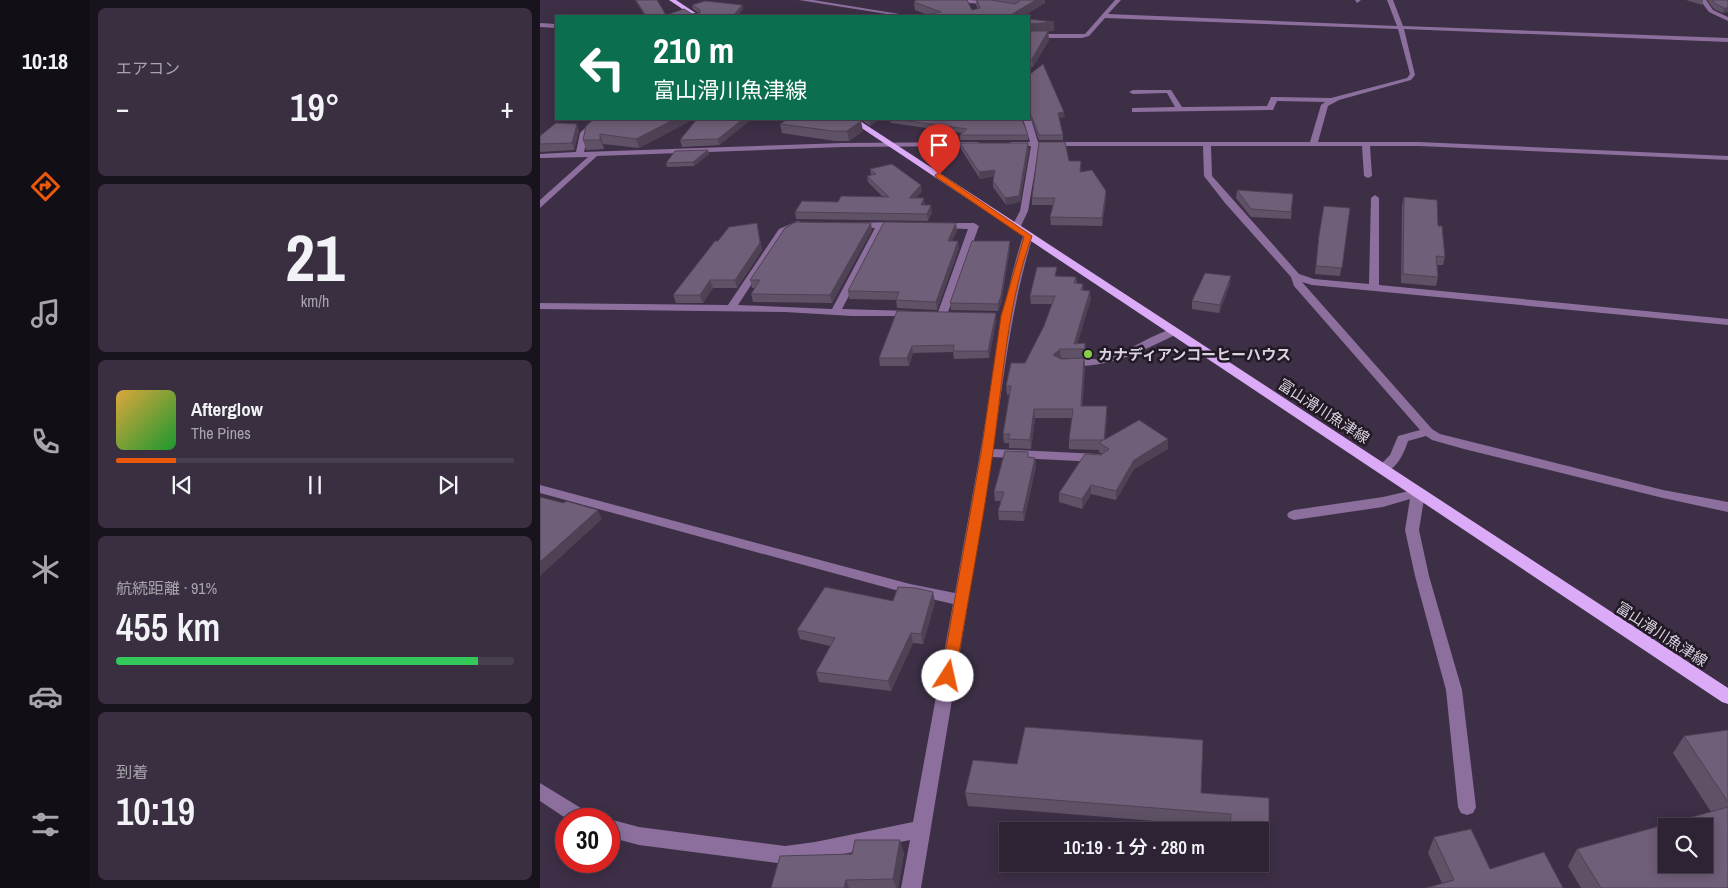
<!DOCTYPE html>
<html lang="ja">
<head>
<meta charset="utf-8">
<style>
  :root { --surface:#2e2334; --page:#3a2f40; --text:#f1f3f6; --muted:#a7a4ac; --line:#49404f; --accent:#ea580c }
  body { margin:0; font-family:"Archivo Narrow","Noto Sans JP",sans-serif; background:var(--page); color:var(--text); height:100vh; display:flex; flex-direction:column; font-size:19px; white-space:nowrap }
  * { box-sizing:border-box; margin:0 }
  p { font-size:16px; color:var(--muted) }
  .icon { flex:none; width:28px; height:28px; fill:none; stroke:currentColor; stroke-width:2; stroke-linecap:round; stroke-linejoin:round }
  .map { position:relative; flex:1; overflow:hidden }
  .panel { display:flex; flex-direction:column; gap:8px; padding:8px; background:#19131d; width:450px }
  .panel>* { flex:none }
  .hud { position:absolute; left:15px; top:15px; width:475px; height:105px; border-radius:0px; box-shadow:0 2px 12px #0003,0 0 0 1px var(--line); background:#0b6e4f; color:#fff; overflow:hidden }
  .fabs { position:absolute; left:1118px; top:818px; display:grid; gap:10px }
  .fabs a { display:grid; place-items:center; width:55px; height:55px; border-radius:0px; background:var(--surface); box-shadow:0 2px 12px #0003,0 0 0 1px var(--line); font-size:25px }
  .speed { position:absolute; left:15px; top:808px; display:flex; gap:10px; font-size:25px; font-weight:700; text-align:center }
  .speed>* { display:grid; place-content:center; width:65px; height:65px; border-radius:50%; background:var(--surface); box-shadow:0 2px 12px #0003,0 0 0 1px var(--line); line-height:1 }
  .speed .limit { border:8px solid #d22; background:#fff; color:#111 }
  .pin { position:absolute; display:grid; place-items:center; width:42px; height:42px; color:#fff; margin:-51px -21px; border-radius:50% 50% 50% 0; rotate:-45deg; box-shadow:0 0 5px #0007 }
  .pin .icon { rotate:45deg }
  .me { position:absolute; width:55px; margin:-28px; rotate:10deg; stroke-linejoin:round; filter:drop-shadow(0 0 4px #0008) }
  .turn { display:flex; align-items:center; gap:18px; height:105px; padding:0 15px; font-size:22px }
  .turn .icon { width:65px; height:65px; stroke-width:2.5 }
  .turn b { display:block; font-size:35px; line-height:42px }
  .big { font-size:38px; font-weight:600; line-height:1.1 }
  .panel .card { flex:1; display:flex; flex-direction:column; justify-content:center; gap:8px; min-width:0; padding:0 18px; border-radius:8px; background:var(--page) }
  .panel .dial { align-items:center; gap:0 }
  .dial b { font-size:65px; line-height:1 }
  .song { display:flex; align-items:center; gap:15px }
  .cover { width:60px; height:60px; border-radius:8px; background:linear-gradient(135deg,hsl(40 70% 55%),hsl(130 70% 35%)) }
  .played { height:5px; border-radius:2px; background:linear-gradient(90deg,var(--accent) 15%,var(--line) 15%) }
  .keys { display:flex; justify-content:space-around; direction:ltr }
  .heat { display:flex; justify-content:space-between; align-items:center; font-size:28px; direction:ltr }
  .charge { height:8px; border-radius:4px; background:linear-gradient(90deg,#34c759 91%,var(--line) 0) }
  .trip { position:absolute; left:459px; top:822px; width:270px; height:50px; border-radius:0px; background:var(--surface); box-shadow:0 2px 12px #0003,0 0 0 1px var(--line); font-weight:600; line-height:50px; text-align:center }
  main { display:flex; flex:1; min-height:0 }
  .tab-bar { display:flex; flex-direction:column; width:90px; justify-content:space-around; align-items:center; background:#120e15; color:var(--muted) }
  .tab-bar .icon { width:35px; height:35px }
  .tab-bar .active { color:var(--accent) }
  .tab-bar b { font-size:22px; color:var(--text) }
  .map>svg:first-child { display:block }
</style>
</head>
<body>
<main>
<nav class="tab-bar">
<b>10:18</b>
<svg class="icon active" aria-label="directions" viewBox="0 0 24 24"><path d="M12 3l9 9-9 9-9-9zM9 14v-3h6M13 9l2 2-2 2"/></svg>
<svg class="icon" aria-label="music" viewBox="0 0 24 24"><path d="M9 18V5l10-2v13"/><circle cx="6" cy="18" r="3"/><circle cx="16" cy="16" r="3"/></svg>
<svg class="icon" aria-label="phone" viewBox="0 0 24 24"><path d="M5 4h4l2 5-3 2q2 4 5 5l2-3 5 2v4C11 20 4 13 5 4z"/></svg>
<svg class="icon" aria-label="climate" viewBox="0 0 24 24"><path d="M12 3v18M4 7l16 10M4 17L20 7"/></svg>
<svg class="icon" aria-label="car" viewBox="0 0 24 24"><path d="M5 17H2v-5l4-1 3-4h7l3 4 3 1v5h-3M9 17h6M6 11h13"/><circle cx="7" cy="17" r="2"/><circle cx="17" cy="17" r="2"/></svg>
<svg class="icon" aria-label="filters" viewBox="0 0 24 24"><path d="M4 7h16M4 17h16"/><circle cx="9" cy="7" r="2"/><circle cx="15" cy="17" r="2"/></svg>
</nav>
<section class="panel">
<div class="card"><p>エアコン</p>
<div class="heat"><a>−</a><b class="big">19°</b><a>+</a></div>
</div>
<div class="card dial"><b>21</b><p>km/h</p></div>
<div class="card">
<div class="song"><i class="cover"></i><div><b>Afterglow</b><p>The Pines</p></div></div>
<div class="played"></div>
<div class="keys"><svg class="icon" aria-label="previous" viewBox="0 0 24 24"><path d="M18 5L8 12l10 7zM5 5v14"/></svg><svg class="icon" aria-label="pause" viewBox="0 0 24 24"><path d="M8 5v14M16 5v14"/></svg><svg class="icon" aria-label="next" viewBox="0 0 24 24"><path d="M6 5l10 7-10 7zM19 5v14"/></svg></div>
</div>
<div class="card"><p>航続距離 · 91%</p><b class="big">455 km</b><div class="charge"></div></div>
<div class="card"><p>到着</p><b class="big">10:19</b></div>
</section>
<div class="map">
<svg width="1188" height="888" viewBox="0 0 1188 888">
  <rect width="100%" height="100%" fill="#3d2f46"/>
  <g fill="none" stroke-linecap="round" stroke-linejoin="round">
    <!-- minor -->
    <g fill="#8c6f9d" fill-rule="evenodd">
      <polygon points="259,0 273,0 372,16 359,16"/>
      <polygon points="427,0 452,1 455,3 452,5 429,3"/>
      <path d="M575,0H581L568,14L857,26L847,0H853L863,26L1188,38V42L864,29L875,75L871,80L799,100L788,106L778,142H879L1188,156V160L879,146H830L832,176L828,178L824,176L822,146H671L672,176L759,274L774,279L829,284L831,198L835,195L839,198V285L1188,319V325L772,285L762,282L892,429L900,434L1123,490L1188,502V512L1123,498L924,449L892,440L886,436L868,441C864,454 854,476 837,472L836,469L850,455L858,436L880,430L754,286L751,277L685,203L664,176L663,146H499L488,211L479,230H473L471,228L480,211L491,146H472L468,144L472,142H490L483,119L489,117L491,119L498,142H770L781,105L785,102L737,101L733,110H730L595,112H592V108L635,107L627,93L593,94L589,92L593,90H631L642,107L727,106L731,97H734L791,98L867,78L870,74L858,29L565,18L549,36L542,38H489V34H545Z"/>
      <polygon points="815,0 821,0 817,3"/>
      <polygon points="1160,0 1166,0 1173,10 1188,17 1188,21 1169,12"/>
      <polygon points="0,23 16,24 16,28 0,27"/>
      <polygon points="50,123 57,125 48,134 44,152 303,143 437,142 441,144 437,146 303,147 57,156 0,208 0,200 48,157 0,158 0,154 36,152 40,133"/>
      <polygon points="258,221 261,222 261,226 245,233 198,305 292,309 335,228 315,228 312,227 312,223 358,222 363,225 361,227 344,228 302,309 371,311 376,314 375,316 312,316 245,312 0,309 0,303 188,305 239,229"/>
      <polygon points="400,223 434,223 439,226 407,315 402,318 397,315 428,229 397,228 397,224"/>
      <path d="M488,233L493,236C471,306 464,377 453,449L559,454L565,458L559,462L452,457L381,888H361L370,840L275,860L245,864L99,845L69,837V819L99,827L245,846L275,842L373,822L413,604L370,594L0,493V485L370,584L415,593C424,541 434,489 443,436C454,368 462,301 483,236Z"/>
      <path d="M633,329L638,332L637,334C604,350 577,365 540,366C533,366 526,368 521,363C529,355 549,360 560,359C586,355 608,335 633,329Z"/>
      <polygon points="878,489 883,490 885,493 879,530 889,576 922,690 936,807 933,813 927,815 921,813 918,807 906,690 875,576 865,530 870,499 843,507 754,520 749,518 747,515 749,512 754,510 843,497"/>
      <polygon points="0,783 49,813 52,819 27,819 0,801"/>
    </g>
    <!-- major -->
    <g fill="#dcabf8" fill-rule="evenodd">
      <polygon points="129,0 136,0 160,16 153,16"/>
      <polygon points="308,119 317,119 1188,688 1188,704 1182,702"/>
    </g>
  </g>
  <!-- wall -->
  <g fill="#5f5267">
    <polygon points="95,0 117,0 126,15 159,13 153,9 152,5 202,5 203,9 197,16 105,16"/>
    <polygon points="436,0 505,0 505,3 483,16 379,16 388,15 375,10 374,2 432,10 438,9 436,5"/>
    <polygon points="1146,0 1163,0 1163,1 1162,5"/>
    <polygon points="1167,0 1188,0 1183,13 1174,9"/>
    <polygon points="489,19 514,22 514,31 504,31 508,31 509,40 493,67 489,68"/>
    <polygon points="489,75 525,117 519,118 523,135 523,140 499,140 490,115 489,116"/>
    <polygon points="154,119 99,148 63,144 64,149 46,150 43,140 46,126"/>
    <polygon points="212,119 179,145 142,147 140,140"/>
    <polygon points="320,119 340,119 330,126"/>
    <polygon points="350,119 482,119 488,135 488,140 420,140 420,135 422,133 351,123"/>
    <polygon points="240,124 323,131 309,141 295,141 242,133"/>
    <polygon points="39,131 34,150 0,152 0,136"/>
    <polygon points="420,143 489,149 480,202 466,205 453,187 453,181 454,176 440,179 421,149"/>
    <polygon points="168,150 169,154 154,166 127,167 126,163"/>
    <polygon points="529,161 541,161 540,172 566,191 566,198 562,226 511,225 510,217 514,205 492,205 492,198"/>
    <polygon points="330,169 382,191 376,198 392,212 388,221 256,219 255,212 343,197 328,182 327,176 331,175"/>
    <polygon points="697,190 753,194 751,219 711,217 696,198"/>
    <polygon points="864,197 905,257 903,265 897,265 898,277 896,286 861,283 862,205"/>
    <polygon points="810,208 800,276 775,274 779,235"/>
    <polygon points="217,223 222,250 197,288 173,288 163,303 136,303 133,295 178,241"/>
    <polygon points="332,230 292,303 213,302 211,294 216,288 212,288 210,280"/>
    <polygon points="417,231 412,241 418,241 419,248 397,310 357,308 356,300 309,299 308,291"/>
    <polygon points="470,248 461,304 458,311 411,310 410,303"/>
    <polygon points="517,276 536,277 537,283 543,284 543,290 551,299 537,343 545,343 545,358 521,358 520,359 544,358 545,367 542,406 567,415 565,439 628,439 628,449 594,469 576,500 551,494 542,509 519,502 519,493 562,454 559,452 559,450 529,449 529,440 532,418 495,418 491,449 469,448 469,443 464,443 463,434 470,395 467,395 466,386 485,363 504,326 512,304 491,304 490,296"/>
    <polygon points="690,284 679,313 652,309 652,301"/>
    <polygon points="456,313 456,321 449,358 414,359 413,352 373,353 369,366 340,366 339,358"/>
    <polygon points="489,457 495,458 496,466 484,521 459,520 458,511 461,501 455,501 454,492"/>
    <polygon points="353,601 395,602 383,644 373,643 351,691 279,682 276,672 290,646 260,639 257,630"/>
    <polygon points="1188,730 1188,888 1041,888 1028,866 1037,849 1171,812 1133,753 1144,736"/>
    <polygon points="425,793 661,793 729,798 729,850 727,864 720,863 720,831 689,831 689,827 428,806"/>
    <polygon points="894,837 950,869 902,883 888,853"/>
    <polygon points="364,853 358,888 231,888"/>
  </g>
  <!-- shaded-wall -->
  <g fill="#4e4254">
    <polygon points="496,0 505,0 505,3 483,16 469,16"/>
    <polygon points="202,5 203,9 197,16 193,16"/>
    <polygon points="1184,8 1188,8 1188,12 1183,13"/>
    <polygon points="514,22 514,31 489,33 489,24"/>
    <polygon points="508,31 509,40 493,67 492,59"/>
    <polygon points="524,112 525,117 518,118 518,113"/>
    <polygon points="135,119 154,119 99,148 96,139"/>
    <polygon points="203,119 212,119 179,145 178,139"/>
    <polygon points="329,119 340,119 330,126"/>
    <polygon points="321,121 323,131 309,141 307,131"/>
    <polygon points="37,124 39,131 34,150 32,143"/>
    <polygon points="60,134 63,144 64,149 60,140"/>
    <polygon points="488,143 489,149 480,202 466,205 465,198"/>
    <polygon points="168,150 169,154 154,166 153,162"/>
    <polygon points="455,170 456,176 440,179 439,172"/>
    <polygon points="381,185 382,191 370,205 369,198"/>
    <polygon points="566,191 566,198 562,226 562,218"/>
    <polygon points="384,198 385,205 381,205"/>
    <polygon points="391,205 392,212 388,221 387,214"/>
    <polygon points="217,223 222,250 197,288 195,280"/>
    <polygon points="331,223 332,230 292,303 290,295"/>
    <polygon points="416,223 417,231 409,248 408,241"/>
    <polygon points="418,241 419,248 397,310 396,302"/>
    <polygon points="470,241 470,248 461,304 458,311 458,304"/>
    <polygon points="691,276 690,284 679,313 680,305"/>
    <polygon points="170,280 173,288 163,303 160,295"/>
    <polygon points="550,291 551,299 536,349 534,344"/>
    <polygon points="456,313 456,321 449,358 448,351"/>
    <polygon points="372,346 373,353 369,366 367,358"/>
    <polygon points="520,349 521,358 513,364 513,355"/>
    <polygon points="544,358 545,367 542,415 541,406"/>
    <polygon points="567,406 567,415 564,449 564,440"/>
    <polygon points="494,409 495,418 491,449 490,440"/>
    <polygon points="628,439 628,449 594,469 576,500 576,491 594,460"/>
    <polygon points="495,458 496,466 484,521 483,512"/>
    <polygon points="551,485 551,494 542,509 542,499"/>
    <polygon points="58,510 62,519 0,576 0,562"/>
    <polygon points="393,592 395,602 383,644 381,634"/>
    <polygon points="371,633 373,643 351,691 348,681"/>
    <polygon points="360,840 364,853 358,888 356,888 353,879"/>
    <polygon points="306,880 309,888 304,888"/>
  </g>
  <!-- building -->
  <g fill="#6f5f78" stroke="#4e4254" fill-rule="evenodd">
    <polygon points="96,0 117,0 126,15 144,9 152,14 160,13 160,10 152,5 165,1 202,5 193,16 106,16"/>
    <polygon points="376,0 427,0 432,10 440,8 437,0 451,0 475,4 480,1 480,0 496,0 469,16 379,16 401,12 374,2"/>
    <polygon points="1172,0 1188,0 1188,8 1184,8 1176,4"/>
    <polygon points="489,19 514,22 489,24"/>
    <polygon points="489,31 508,31 492,59 489,59"/>
    <polygon points="503,64 524,112 518,113 523,135 499,135 489,110 489,75"/>
    <polygon points="54,119 135,119 96,139 60,134 60,140 43,140 46,126"/>
    <polygon points="157,119 203,119 178,139 140,140"/>
    <polygon points="248,119 317,119 321,121 307,131 293,131 240,124"/>
    <polygon points="354,119 482,119 488,135 420,135 427,129"/>
    <polygon points="16,123 37,124 32,143 0,144 0,136"/>
    <polygon points="499,142 525,142 529,161 541,161 540,172 552,170 566,191 562,218 510,217 515,198 492,198"/>
    <polygon points="420,143 488,143 479,196 465,198 453,181 455,170 439,172"/>
    <polygon points="168,150 153,162 126,163 135,151"/>
    <polygon points="352,164 381,185 369,198 384,198 381,205 391,205 387,214 255,212 262,201 298,202 301,196 349,197 327,176 336,174 330,169"/>
    <polygon points="697,190 753,194 751,212 711,209"/>
    <polygon points="864,197 897,200 898,226 902,226 905,257 896,256 898,277 863,274"/>
    <polygon points="784,206 810,208 802,268 776,266 779,235"/>
    <polygon points="256,222 331,223 290,295 211,294 220,280 210,280 245,228"/>
    <polygon points="344,222 416,223 408,241 418,241 396,302 356,300 359,292 308,291"/>
    <polygon points="217,223 220,243 195,280 170,280 160,295 133,295 175,241 178,241 189,227"/>
    <polygon points="432,241 470,241 461,296 458,304 410,303"/>
    <polygon points="497,267 517,267 515,276 536,277 534,283 543,284 541,290 550,291 534,344 545,343 545,349 520,349 513,355 521,359 544,358 541,406 567,406 564,440 599,420 628,439 594,460 576,491 551,485 542,499 519,493 545,454 561,455 569,449 559,443 563,440 529,440 533,409 494,409 490,440 468,439 470,434 463,434 471,386 466,386 471,363 485,363 504,326 515,296 490,296"/>
    <polygon points="665,273 691,276 680,305 652,301"/>
    <polygon points="357,311 456,313 448,351 413,351 414,345 372,346 367,358 339,358"/>
    <polygon points="465,451 488,452 488,457 495,458 483,512 458,511 464,492 454,492"/>
    <polygon points="0,497 24,503 26,501 58,510 0,562"/>
    <polygon points="285,587 353,601 358,587 376,588 393,592 381,634 371,633 348,681 276,672 295,638 257,630"/>
    <polygon points="485,727 663,740 661,793 729,798 729,850 720,850 720,831 690,831 691,814 425,793 433,760 477,764"/>
    <polygon points="1188,730 1188,802 1144,736"/>
    <path d="M1188,807V888H1061L1037,849ZM1126,826H1164V864H1126Z"/>
    <polygon points="931,829 950,869 1004,852 1023,888 886,888 914,880 894,837"/>
    <polygon points="315,840 360,840 353,879 306,880 304,888 231,888 240,856 312,854"/>
  </g>
  <!-- route -->
  <path fill="#ea580c" stroke="#983908" d="M399,173L492,236C467,305 463,379 453,452C442,527 428,601 415,676L413,680L408,682L403,680L401,676L441,453L461,316L484,237L396,177L395,175Z"/>
  <!-- markers -->
  <circle fill="#89cf48" stroke="#211a25" stroke-width="2" cx="548" cy="354" r="5"/>
  <g text-anchor="middle" dominant-baseline="central" stroke-width="5" stroke-linejoin="round" paint-order="stroke">
    <!-- poi labels -->
    <g font-size="15" font-weight="bold" fill="#dbd3e1" stroke="#211a25" text-anchor="start">
      <text x="558" y="354">カナディアンコーヒーハウス</text>
    </g>
    <!-- street labels -->
    <g font-size="15" fill="#dbd3e1" stroke="#211a25">
      <text transform="translate(784 411) rotate(33)">富山滑川魚津線</text>
      <text transform="translate(1122 634) rotate(33)">富山滑川魚津線</text>
    </g>
  </g>
</svg>
<div class="fabs">
<a><svg class="icon" aria-label="search" viewBox="0 0 24 24"><circle cx="10" cy="10" r="6"/><path d="M15 15l6 6"/></svg></a>
</div>
<div class="speed"><div class="limit">30</div></div>
<div class="pin" style="left:399px;top:175px;background:#d93025"><svg class="icon" aria-label="arrive" viewBox="0 0 24 24"><path d="M6 21V4h12l-3 4 3 4H6"/></svg></div>
<svg class="me" style="left:408px;top:676px" viewBox="-20 -20 40 40"><circle r="19" fill="#fff"/><path d="M0-13L10 11 0 6-10 11z" fill="#ea580c"/></svg>
<div class="trip">10:19 · 1 分 · 280 m</div>
<div class="hud">
<div class="turn"><svg class="icon" aria-label="left" viewBox="0 0 24 24"><path d="M17 20v-9H6M10 6l-5 5 5 5"/></svg><div><b>210 m</b>富山滑川魚津線</div></div>
</div>
</div>
</main>
</body>
</html>
